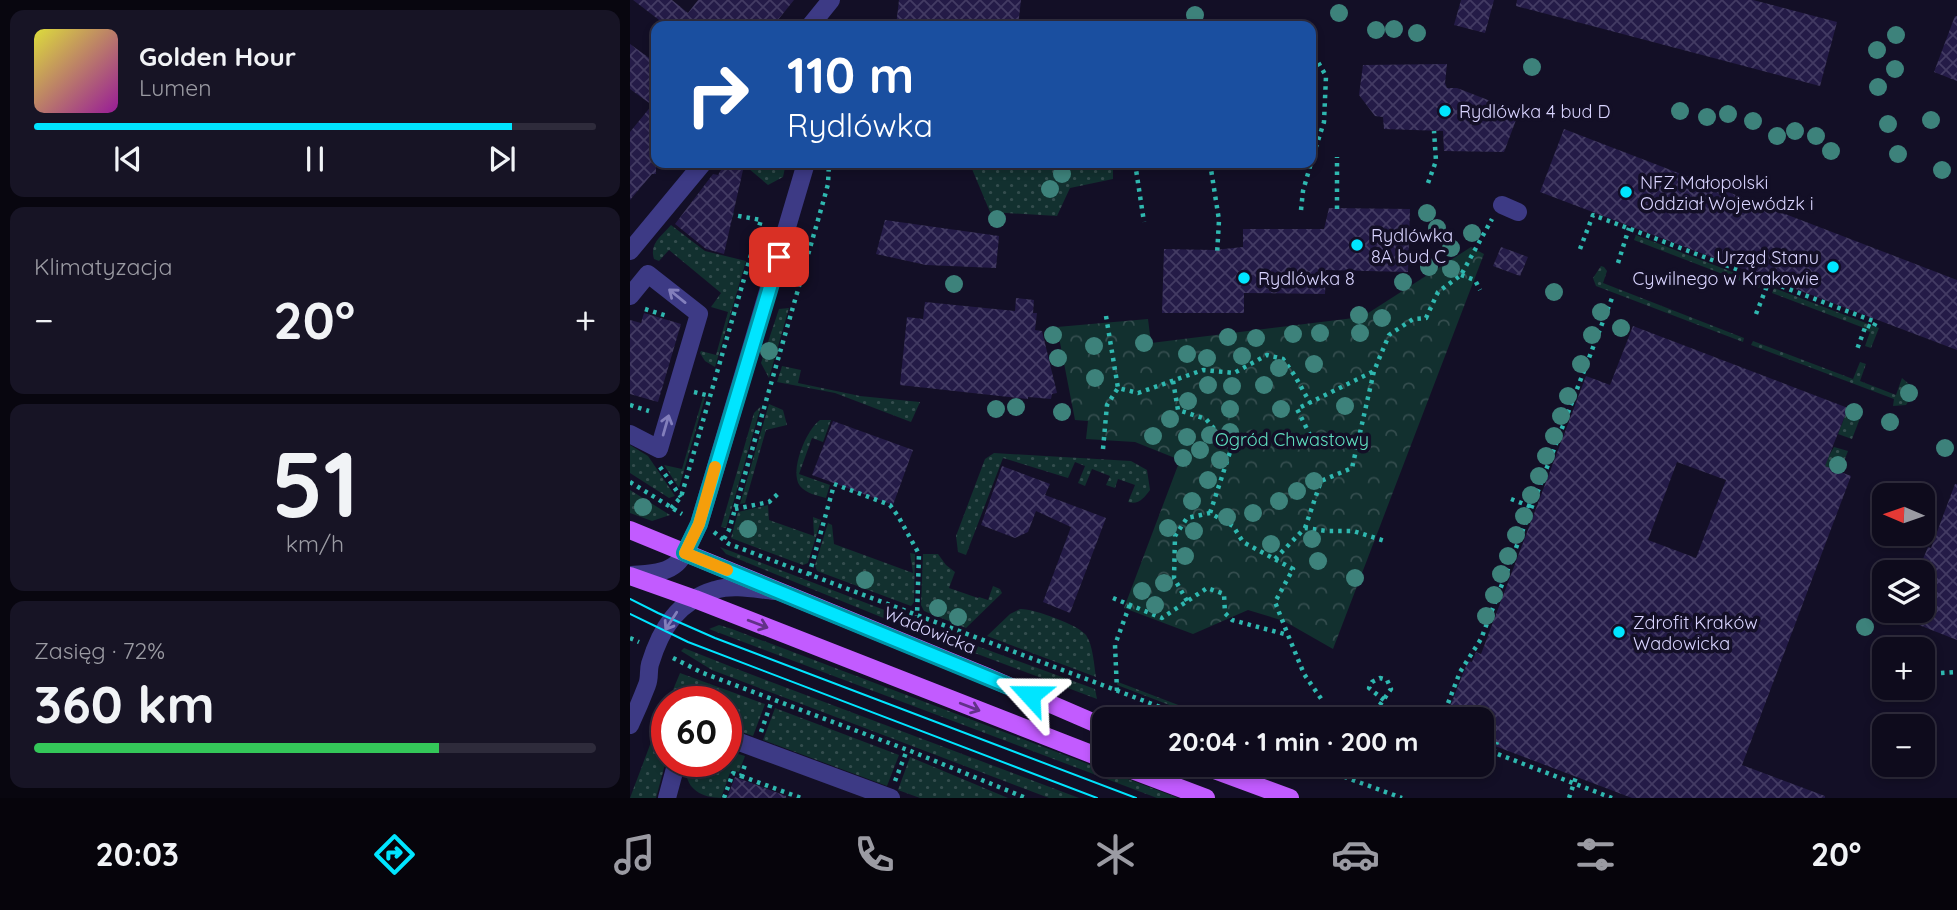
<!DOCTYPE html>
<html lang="pl">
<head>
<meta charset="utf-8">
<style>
  :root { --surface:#0e0b1c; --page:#171425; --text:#f1f3f6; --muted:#9b9ba3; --line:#2e2b3b; --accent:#00e5ff }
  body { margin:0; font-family:Quicksand,sans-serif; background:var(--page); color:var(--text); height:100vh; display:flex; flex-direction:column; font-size:26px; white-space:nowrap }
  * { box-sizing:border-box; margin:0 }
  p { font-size:23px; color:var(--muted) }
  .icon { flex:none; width:38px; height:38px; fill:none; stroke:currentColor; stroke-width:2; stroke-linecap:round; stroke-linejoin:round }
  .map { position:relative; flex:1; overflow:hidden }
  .sheet { display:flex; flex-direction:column; gap:10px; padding:10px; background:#08060f; width:630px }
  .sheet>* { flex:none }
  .top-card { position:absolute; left:21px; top:21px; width:665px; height:147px; border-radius:14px; box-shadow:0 4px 10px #0003,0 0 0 2px var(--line); background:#1a4fa0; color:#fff; overflow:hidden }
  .needle { width:46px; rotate:272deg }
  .tools { position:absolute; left:1242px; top:483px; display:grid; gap:14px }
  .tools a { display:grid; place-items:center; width:63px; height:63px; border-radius:14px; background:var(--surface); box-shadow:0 4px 10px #0003,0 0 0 2px var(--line); font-size:35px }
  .speed { position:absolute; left:21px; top:686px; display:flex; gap:14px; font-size:35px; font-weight:700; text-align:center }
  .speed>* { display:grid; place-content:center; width:91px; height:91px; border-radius:50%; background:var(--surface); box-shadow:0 4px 10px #0003,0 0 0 2px var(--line); line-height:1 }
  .speed .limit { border:10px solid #d22; background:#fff; color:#111 }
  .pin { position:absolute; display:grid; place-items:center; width:60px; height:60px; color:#fff; margin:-30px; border-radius:14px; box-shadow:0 4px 10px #0006 }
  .me { position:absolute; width:77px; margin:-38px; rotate:294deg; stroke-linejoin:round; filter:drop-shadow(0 0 5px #0008) }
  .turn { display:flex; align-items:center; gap:24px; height:147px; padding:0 21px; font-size:32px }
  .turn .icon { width:91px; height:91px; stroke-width:2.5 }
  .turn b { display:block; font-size:49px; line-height:60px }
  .big { font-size:52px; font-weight:800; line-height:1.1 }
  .sheet .card { flex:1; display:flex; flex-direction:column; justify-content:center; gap:10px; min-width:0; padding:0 24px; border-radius:14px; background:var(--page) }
  .sheet .dial { align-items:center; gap:0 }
  .dial b { font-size:91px; line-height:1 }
  .song { display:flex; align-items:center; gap:21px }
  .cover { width:84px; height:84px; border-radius:10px; background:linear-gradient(135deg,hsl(60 70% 55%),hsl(300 70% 35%)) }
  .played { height:7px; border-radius:4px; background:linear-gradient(90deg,var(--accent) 85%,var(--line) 85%) }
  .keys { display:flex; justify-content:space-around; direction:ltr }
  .heat { display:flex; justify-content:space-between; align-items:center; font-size:38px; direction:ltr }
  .charge { height:10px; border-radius:5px; background:linear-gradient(90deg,#34c759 72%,var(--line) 0) }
  .trip { position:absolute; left:462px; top:707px; width:402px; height:70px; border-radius:14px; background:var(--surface); box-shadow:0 4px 10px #0003,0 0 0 2px var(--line); font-weight:800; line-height:70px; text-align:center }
  .tab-bar { display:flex; height:112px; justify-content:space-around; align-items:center; background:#06040b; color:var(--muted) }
  .tab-bar .icon { width:49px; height:49px }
  .tab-bar .active { color:var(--accent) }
  .tab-bar b { font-size:32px; color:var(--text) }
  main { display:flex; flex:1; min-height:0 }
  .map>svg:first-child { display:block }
</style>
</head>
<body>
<main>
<section class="sheet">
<div class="card">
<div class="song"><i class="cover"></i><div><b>Golden Hour</b><p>Lumen</p></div></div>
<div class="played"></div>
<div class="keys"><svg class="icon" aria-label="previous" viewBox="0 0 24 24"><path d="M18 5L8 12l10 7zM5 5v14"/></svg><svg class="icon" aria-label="pause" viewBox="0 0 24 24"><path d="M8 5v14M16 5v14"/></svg><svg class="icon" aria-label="next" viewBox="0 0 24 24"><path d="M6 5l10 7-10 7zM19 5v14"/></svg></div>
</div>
<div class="card"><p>Klimatyzacja</p>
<div class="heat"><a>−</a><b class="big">20°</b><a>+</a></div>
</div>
<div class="card dial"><b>51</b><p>km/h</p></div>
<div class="card"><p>Zasięg · 72%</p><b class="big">360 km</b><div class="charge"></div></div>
</section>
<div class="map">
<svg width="1327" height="798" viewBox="0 0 1327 798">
  <defs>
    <pattern id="grass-dots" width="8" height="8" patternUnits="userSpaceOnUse" patternTransform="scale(1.75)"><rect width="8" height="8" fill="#12302f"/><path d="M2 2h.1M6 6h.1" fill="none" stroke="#344d4e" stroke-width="1.8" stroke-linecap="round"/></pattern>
    <pattern id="forest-crowns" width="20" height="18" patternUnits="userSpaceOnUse" patternTransform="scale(1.75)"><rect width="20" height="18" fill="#12302f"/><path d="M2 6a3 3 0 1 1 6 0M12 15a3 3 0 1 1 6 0" fill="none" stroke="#344d4e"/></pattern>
    <pattern id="building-cross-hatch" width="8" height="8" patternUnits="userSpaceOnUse" patternTransform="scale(1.75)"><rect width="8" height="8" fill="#241b47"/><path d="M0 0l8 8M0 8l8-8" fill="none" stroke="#433b63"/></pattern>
  </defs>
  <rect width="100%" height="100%" fill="#130f26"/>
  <!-- grass -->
  <g fill="url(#grass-dots)">
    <polygon points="112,163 156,163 153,177 138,185"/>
    <polygon points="298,163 483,163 483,179 440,188 427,216 360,212 342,169"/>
    <path d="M41,225L75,251L116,261L85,367L75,361L70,353L71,351L86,355L98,312L81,307L91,293L39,250L29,261L24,259C19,243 32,236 41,225Z"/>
    <polygon points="1006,235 1131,283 1129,288 1004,240"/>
    <polygon points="971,266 974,267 977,271 973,283 1114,338 1113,342 966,286 963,278"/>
    <polygon points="1144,288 1249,328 1241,348 1235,346 1240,332 1234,330 1234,328 1142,293"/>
    <polygon points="159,308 139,378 131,363 149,309"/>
    <polygon points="1123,341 1223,379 1230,362 1236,364 1230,381 1266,395 1272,378 1280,385 1283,394 1276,405 1263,406 1264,399 1121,345"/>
    <polygon points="152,366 171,370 168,383 230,396 290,402 281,422 205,393 147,382"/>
    <polygon points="73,397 75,398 49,488 34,465 52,469"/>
    <polygon points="139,404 153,410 157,425 136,430 115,503 110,504"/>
    <polygon points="131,406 96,528 91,527 124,413"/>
    <polygon points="1218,408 1232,413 1222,439 1208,434"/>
    <path d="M190,420H201L193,442L182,438L169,474L200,485L196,498C186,495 177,494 170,486C159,471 176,430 190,420Z"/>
    <polygon points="0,445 18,456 45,496 39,498 0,473"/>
    <polygon points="1204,447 1218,451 1210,472 1188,464 1193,452 1200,454"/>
    <path d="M364,453L501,461L517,470L520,490C514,498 509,505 498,502L505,485L488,479L485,488L476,485L480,476L462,469L455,486L448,483L455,466L445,462L438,478L373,458L336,555L328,552L326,536L355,459Z"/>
    <polygon points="0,490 40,515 22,521 0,513"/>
    <polygon points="138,505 139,520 184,536 183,517 191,520 178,563 173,565 101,538 108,512"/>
    <polygon points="198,523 202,525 204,544 283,573 280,553 285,554 284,602 281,606 187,571 185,565"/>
    <polygon points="90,547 317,634 302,635 288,632 96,554"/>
    <polygon points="293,554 308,554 316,565 325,572 319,588 348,598 349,597 358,600 363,586 370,589 372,593 336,628 294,611 291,605"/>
    <path d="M390,609C402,608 449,625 456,635C463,645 464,665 466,677L357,636L380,614Z"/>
    <polygon points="89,625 102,629 548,798 527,798 79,629"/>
    <polygon points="347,646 465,689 467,699 342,652"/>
    <polygon points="54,648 107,669 449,798 419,798 82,670 51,651"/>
    <polygon points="50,673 135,704 123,736 96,727 96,702 38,702"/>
    <polygon points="488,682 585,719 576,719 487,685"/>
    <polygon points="145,708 269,755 257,786 133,740"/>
    <polygon points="26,729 37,733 37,757 26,798 0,798"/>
    <path d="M96,750L115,756L109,772L101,770L91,798C68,798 51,785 58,761H96Z"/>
    <polygon points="280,757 378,798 290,798 268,790"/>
    <polygon points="640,765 665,765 695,776 674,778"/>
  </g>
  <!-- forest -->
  <polygon fill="url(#forest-crowns)" points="841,247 854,254 703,649 654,621 618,610 563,634 494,608 550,460 505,442 456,439 458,421 445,420 427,327 518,319 521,343 732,317"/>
  <!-- building -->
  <g fill="url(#building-cross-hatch)" fill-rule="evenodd">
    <polygon points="3,0 42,0 58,13 68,0 164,0 143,26 37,26"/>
    <polygon points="269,0 391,0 388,26 266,26"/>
    <polygon points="831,0 864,0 855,33 824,25"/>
    <polygon points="887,0 1123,0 1207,22 1190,86 886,6"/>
    <polygon points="1325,16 1327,16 1327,81 1304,72"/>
    <polygon points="0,44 26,63 26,174 22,174 0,200 0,132 22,105 0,89"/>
    <polygon points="817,64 815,83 817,88 827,88 889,112 874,152 814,151 813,131 754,129 753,117 745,116 729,95 733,65"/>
    <polygon points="934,129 1327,280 1327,350 910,192"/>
    <polygon points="95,163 102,163 113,170 94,254 76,249 45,224 83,174 88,175"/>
    <polygon points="699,208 780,209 778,272 696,270 695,294 614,293 614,313 532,313 534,249 584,250 613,247 613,229 694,229"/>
    <polygon points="255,220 369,236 366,268 296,265 246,254"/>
    <polygon points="871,247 898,257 890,276 863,266"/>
    <polygon points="386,298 404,300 403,313 407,313 405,330 412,331 427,393 422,394 421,399 398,397 398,399 270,385 277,317 293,319 295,302 385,311"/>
    <polygon points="14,313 51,324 28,402 0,394 0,320 11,323"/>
    <path d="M1003,326L1218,408L1195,466L1221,476L1112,765L1195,796V798H1002L852,741V719H815L838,661L842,662L846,652L851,654L956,376L980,385ZM1047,462L1096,480L1066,558L1018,540Z"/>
    <polygon points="203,421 283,450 263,505 182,475"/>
    <polygon points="372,466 420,484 415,495 476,518 440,613 413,602 441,527 406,511 398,532 385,538 351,525"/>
    <polygon points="1325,484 1327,484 1327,640 1256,612 1293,611 1293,559 1298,547 1301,548"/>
    <polygon points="105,777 156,796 156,798 97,798"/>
  </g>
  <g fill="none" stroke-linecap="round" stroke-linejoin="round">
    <!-- path -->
    <g stroke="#2fb8b0" stroke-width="4.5" stroke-dasharray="3.5 5" stroke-linecap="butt">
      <polyline points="681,59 688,62 696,76 694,122 681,162"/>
      <polyline points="505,163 514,222"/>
      <polyline points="580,163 589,220 587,255"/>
      <polyline points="798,183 806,161 804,131"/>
      <polyline points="707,209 707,157"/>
      <polyline points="671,210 673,191 681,163"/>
      <polyline points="950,249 963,215 1246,322 1243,328 1236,325 1226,352"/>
      <polyline points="988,263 999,228"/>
      <polyline points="831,275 845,280 850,290"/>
      <polyline points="15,309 37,316"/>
      <polyline points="1126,314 1139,281"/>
      <polyline points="476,316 488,388"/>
      <polyline points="543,381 548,410 576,419 601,449 580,513"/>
      <polyline points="64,392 80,396"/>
      <polyline points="0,405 19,411"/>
      <polyline points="658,437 669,443 680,435 667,409 744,371"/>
      <polyline points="473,449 477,405 488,388 508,393 573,370 604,373 637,355 653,359 665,376 680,403"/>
      <polyline points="30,467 51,497"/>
      <polyline points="0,482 52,514"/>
      <polyline points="204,484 260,505 268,516 289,554 287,616"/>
      <polyline points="881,499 902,507"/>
      <polyline points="41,508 51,497 131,220 103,215"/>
      <polyline points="105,509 139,502 150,492"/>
      <polyline points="675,528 691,481 722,468 744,371 759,335 783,319 796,318 808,292 831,275 862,219"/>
      <polyline points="84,532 99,544 562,719"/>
      <polyline points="94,539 99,530 194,199 198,184 199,163"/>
      <polyline points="645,559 675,528 697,531 723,531 755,541"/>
      <polyline points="179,575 204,485"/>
      <polyline points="483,598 532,618 577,588 594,594 595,613 602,620 658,635 674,674 692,700"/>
      <polyline points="557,601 544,578 545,536 557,518 580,513 603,526 613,542 663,569 645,602 658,635"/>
      <polyline points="0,638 9,642"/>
      <polyline points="43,658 73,673 283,752 396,798"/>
      <polyline points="1311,673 1327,672"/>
      <polyline points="487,691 485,645 500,604"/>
      <polyline points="740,719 761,689 757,680 750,678 742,682 739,688 754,700"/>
      <polyline points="812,719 830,672 851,639 982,298"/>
      <polyline points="131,732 142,700"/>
      <polyline points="852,748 982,798"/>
      <polyline points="863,752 867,742"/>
      <polyline points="682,765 772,798"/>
      <polyline points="702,772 708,765"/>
      <polyline points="111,776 171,798"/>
      <polyline points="265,781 277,750"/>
      <polyline points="94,798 103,773 111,776 115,765"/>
      <polyline points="939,798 946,777"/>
    </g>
    <!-- minor -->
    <g stroke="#3d3a85" stroke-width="18">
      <polyline points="180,26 201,0"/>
      <polyline points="872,205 888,212"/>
      <polyline points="0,251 73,163"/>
      <polyline points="0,296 18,274 69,314 29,449 0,434"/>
      <path d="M0,575C49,573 49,566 69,524L176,163"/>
      <path d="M0,725C6,712 12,698 17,685C20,678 18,671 20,664C31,628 48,601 85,590C103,584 125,589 144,591"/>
      <polyline points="96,737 261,798"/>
      <polyline points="37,798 47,761"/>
    </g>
    <!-- major -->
    <g stroke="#c25bff" stroke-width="18">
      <polyline points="0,530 358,677 474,727"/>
      <polyline points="0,576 65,599 474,759"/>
      <polyline points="489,765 576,798"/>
      <polyline points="571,765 660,798"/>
    </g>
    <!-- tram -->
    <g stroke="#00e5ff" stroke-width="2">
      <polyline points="0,599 28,613 85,638 506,798"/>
      <polyline points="0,614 58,642 467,798"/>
    </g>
  </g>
  <!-- trees -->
  <g fill="#3d827b">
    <circle cx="709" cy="13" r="9"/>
    <circle cx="565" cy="15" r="9"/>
    <circle cx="764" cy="29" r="9"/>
    <circle cx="746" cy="30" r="9"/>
    <circle cx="787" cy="33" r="9"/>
    <circle cx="1266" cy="35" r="9"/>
    <circle cx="1247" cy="50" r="9"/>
    <circle cx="902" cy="67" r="9"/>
    <circle cx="1265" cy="69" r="9"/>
    <circle cx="1248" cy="87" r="9"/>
    <circle cx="1050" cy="111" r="9"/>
    <circle cx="1098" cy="114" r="9"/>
    <circle cx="1077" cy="117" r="9"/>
    <circle cx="1301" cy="120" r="9"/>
    <circle cx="1123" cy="121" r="9"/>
    <circle cx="1258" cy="124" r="9"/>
    <circle cx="1165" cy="131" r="9"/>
    <circle cx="1147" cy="136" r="9"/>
    <circle cx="1186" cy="136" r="9"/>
    <circle cx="1201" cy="151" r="9"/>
    <circle cx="1268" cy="154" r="9"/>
    <circle cx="1312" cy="170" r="9"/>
    <circle cx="432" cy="174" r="9"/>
    <circle cx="420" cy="189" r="9"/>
    <circle cx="797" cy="213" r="9"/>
    <circle cx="367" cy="219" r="9"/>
    <circle cx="807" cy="228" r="9"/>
    <circle cx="842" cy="233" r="9"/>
    <circle cx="821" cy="248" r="9"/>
    <circle cx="165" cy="264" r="9"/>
    <circle cx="799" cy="267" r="9"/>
    <circle cx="821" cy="269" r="9"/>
    <circle cx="773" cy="282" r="9"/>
    <circle cx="324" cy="284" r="9"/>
    <circle cx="924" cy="292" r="9"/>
    <circle cx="971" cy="312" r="9"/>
    <circle cx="729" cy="315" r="9"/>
    <circle cx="752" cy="318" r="9"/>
    <circle cx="991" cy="328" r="9"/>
    <circle cx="690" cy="333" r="9"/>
    <circle cx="730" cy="333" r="9"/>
    <circle cx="663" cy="334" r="9"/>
    <circle cx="423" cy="335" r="9"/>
    <circle cx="962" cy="335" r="9"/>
    <circle cx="598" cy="337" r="9"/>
    <circle cx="626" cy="338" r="9"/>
    <circle cx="514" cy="343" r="9"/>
    <circle cx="464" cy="346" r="9"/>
    <circle cx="139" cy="351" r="9"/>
    <circle cx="557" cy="354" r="9"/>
    <circle cx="612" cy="356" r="9"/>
    <circle cx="428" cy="358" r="9"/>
    <circle cx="577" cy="358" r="9"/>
    <circle cx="684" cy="364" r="9"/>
    <circle cx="951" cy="364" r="9"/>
    <circle cx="649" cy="368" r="9"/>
    <circle cx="465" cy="378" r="9"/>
    <circle cx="578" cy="385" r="9"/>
    <circle cx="634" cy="385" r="9"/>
    <circle cx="602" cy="386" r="9"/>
    <circle cx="1279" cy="393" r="9"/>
    <circle cx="938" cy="396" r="9"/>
    <circle cx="558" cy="401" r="9"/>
    <circle cx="715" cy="406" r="9"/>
    <circle cx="386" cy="407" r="9"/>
    <circle cx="366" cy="409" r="9"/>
    <circle cx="600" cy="409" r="9"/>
    <circle cx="651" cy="409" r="9"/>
    <circle cx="432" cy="412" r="9"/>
    <circle cx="1224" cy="412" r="9"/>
    <circle cx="931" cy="416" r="9"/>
    <circle cx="540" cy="419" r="9"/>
    <circle cx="1260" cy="422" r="9"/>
    <circle cx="600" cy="432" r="9"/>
    <circle cx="580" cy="435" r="9"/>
    <circle cx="523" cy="436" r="9"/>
    <circle cx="924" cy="436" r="9"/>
    <circle cx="557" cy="437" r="9"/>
    <circle cx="1315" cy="448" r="9"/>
    <circle cx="570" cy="450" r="9"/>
    <circle cx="916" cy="456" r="9"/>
    <circle cx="553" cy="458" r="9"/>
    <circle cx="590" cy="460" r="9"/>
    <circle cx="1208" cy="465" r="9"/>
    <circle cx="909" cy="476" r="9"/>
    <circle cx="578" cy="480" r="9"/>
    <circle cx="684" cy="481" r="9"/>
    <circle cx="667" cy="491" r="9"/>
    <circle cx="901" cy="495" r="9"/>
    <circle cx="562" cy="501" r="9"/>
    <circle cx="649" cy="501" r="9"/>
    <circle cx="13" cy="507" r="9"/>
    <circle cx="623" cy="513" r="9"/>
    <circle cx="894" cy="516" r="9"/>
    <circle cx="597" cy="517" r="9"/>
    <circle cx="538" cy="528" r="9"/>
    <circle cx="118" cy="529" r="9"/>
    <circle cx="564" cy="531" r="9"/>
    <circle cx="886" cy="535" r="9"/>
    <circle cx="682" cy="539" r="9"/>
    <circle cx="641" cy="544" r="9"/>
    <circle cx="555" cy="556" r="9"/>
    <circle cx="878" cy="556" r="9"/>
    <circle cx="688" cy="561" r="9"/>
    <circle cx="871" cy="574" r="9"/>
    <circle cx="725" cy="578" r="9"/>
    <circle cx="235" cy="580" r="9"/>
    <circle cx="534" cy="583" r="9"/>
    <circle cx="512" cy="591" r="9"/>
    <circle cx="864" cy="595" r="9"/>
    <circle cx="525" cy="605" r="9"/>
    <circle cx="308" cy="608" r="9"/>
    <circle cx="856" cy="616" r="9"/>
    <circle cx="328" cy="617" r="9"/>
    <circle cx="1235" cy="627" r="9"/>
  </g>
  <!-- one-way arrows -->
  <defs><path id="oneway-shaft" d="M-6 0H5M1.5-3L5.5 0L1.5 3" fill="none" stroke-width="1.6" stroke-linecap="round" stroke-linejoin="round" transform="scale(1.75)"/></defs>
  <g stroke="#837fbc">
    <use href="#oneway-shaft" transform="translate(47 296) rotate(-141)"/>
    <use href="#oneway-shaft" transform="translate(36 425) rotate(-74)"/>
    <use href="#oneway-shaft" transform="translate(41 621) rotate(123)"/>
  </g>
  <g stroke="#623188">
    <use href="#oneway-shaft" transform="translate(128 624) rotate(21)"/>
    <use href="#oneway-shaft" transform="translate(340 707) rotate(21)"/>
  </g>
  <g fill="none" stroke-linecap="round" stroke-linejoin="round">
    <defs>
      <polyline id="route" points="149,257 69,524 55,553 400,695"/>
    </defs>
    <!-- route casing -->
    <use href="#route" stroke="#0095a6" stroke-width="18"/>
    <!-- route -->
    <use href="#route" stroke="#00e5ff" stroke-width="12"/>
    <!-- slow -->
    <polyline stroke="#f59e0b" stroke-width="12" points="85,467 69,524 55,553 97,570"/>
  </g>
  <!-- markers -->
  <g fill="#00e5ff" stroke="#130f26" stroke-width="2.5">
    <circle cx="815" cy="111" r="7"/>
    <circle cx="996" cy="192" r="7"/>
    <circle cx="727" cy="245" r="7"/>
    <circle cx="1203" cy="267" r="7"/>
    <circle cx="614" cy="278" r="7"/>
    <circle cx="989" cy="632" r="7"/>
  </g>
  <g text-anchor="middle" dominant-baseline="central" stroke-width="7" stroke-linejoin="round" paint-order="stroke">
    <!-- poi labels -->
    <g font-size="18" fill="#d9d4ff" stroke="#130f26" text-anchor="start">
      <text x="829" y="111">Rydlówka 4 bud D</text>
      <text x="1010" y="182">NFZ Małopolski<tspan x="1010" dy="21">Oddział Wojewódzk i</tspan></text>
      <text x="741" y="235">Rydlówka<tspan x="741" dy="21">8A bud C</tspan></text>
      <text x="1189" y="257" text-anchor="end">Urząd Stanu<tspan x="1189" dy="21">Cywilnego w Krakowie</tspan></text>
      <text x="628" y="278">Rydlówka 8</text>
      <text x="1003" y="622">Zdrofit Kraków<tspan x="1003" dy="21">Wadowicka</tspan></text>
    </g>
    <!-- park labels -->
    <g font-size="18" fill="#5fe0c0" stroke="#130f26">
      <text x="662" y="439">Ogród Chwastowy</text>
    </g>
    <!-- street labels -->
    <g font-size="18" fill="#d9d4ff" stroke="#130f26">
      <text transform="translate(300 630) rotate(22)">Wadowicka</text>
    </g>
  </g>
</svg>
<div class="tools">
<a><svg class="needle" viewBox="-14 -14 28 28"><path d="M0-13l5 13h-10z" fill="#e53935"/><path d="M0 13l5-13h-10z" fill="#9b9ba3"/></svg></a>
<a><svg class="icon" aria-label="layers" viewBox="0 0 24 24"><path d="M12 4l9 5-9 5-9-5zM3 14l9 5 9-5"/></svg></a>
<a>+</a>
<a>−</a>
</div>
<div class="speed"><div class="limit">60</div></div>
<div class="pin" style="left:149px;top:257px;background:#d93025"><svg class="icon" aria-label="arrive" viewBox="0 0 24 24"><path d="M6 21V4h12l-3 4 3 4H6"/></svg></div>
<svg class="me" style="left:400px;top:695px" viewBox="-20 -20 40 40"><path d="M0-17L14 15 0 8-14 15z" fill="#00e5ff" stroke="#fff" stroke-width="4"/></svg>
<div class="trip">20:04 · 1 min · 200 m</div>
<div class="top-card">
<div class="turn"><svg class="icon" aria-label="right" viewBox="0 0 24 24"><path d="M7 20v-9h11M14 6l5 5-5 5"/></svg><div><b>110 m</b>Rydlówka</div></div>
</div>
</div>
</main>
<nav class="tab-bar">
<b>20:03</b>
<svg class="icon active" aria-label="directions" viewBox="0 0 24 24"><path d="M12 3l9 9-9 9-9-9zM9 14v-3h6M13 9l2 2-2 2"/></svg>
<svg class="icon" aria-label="music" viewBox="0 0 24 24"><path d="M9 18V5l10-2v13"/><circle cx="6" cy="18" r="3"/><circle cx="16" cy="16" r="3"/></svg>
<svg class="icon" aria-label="phone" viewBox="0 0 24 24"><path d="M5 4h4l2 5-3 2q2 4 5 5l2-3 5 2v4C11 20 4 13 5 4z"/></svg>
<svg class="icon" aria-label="climate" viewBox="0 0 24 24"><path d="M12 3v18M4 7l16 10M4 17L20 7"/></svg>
<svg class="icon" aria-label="car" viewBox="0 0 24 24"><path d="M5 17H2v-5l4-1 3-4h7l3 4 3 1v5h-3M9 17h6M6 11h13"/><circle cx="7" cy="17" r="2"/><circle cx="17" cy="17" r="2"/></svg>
<svg class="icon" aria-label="filters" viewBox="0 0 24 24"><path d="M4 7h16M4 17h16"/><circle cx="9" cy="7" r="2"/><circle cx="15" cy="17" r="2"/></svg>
<b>20°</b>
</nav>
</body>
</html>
